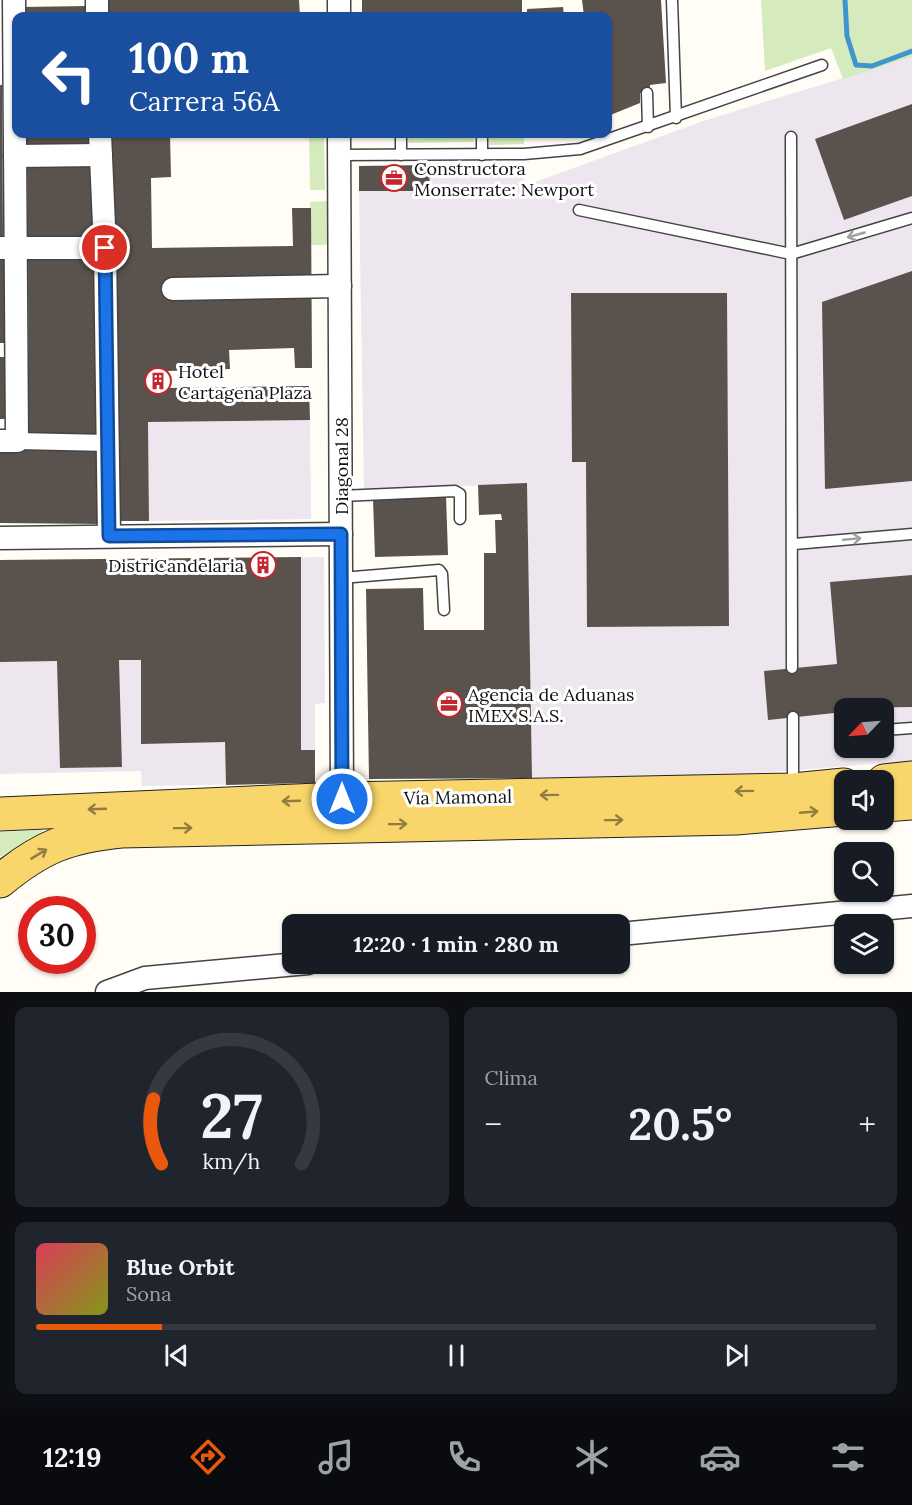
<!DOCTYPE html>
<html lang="es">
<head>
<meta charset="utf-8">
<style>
  :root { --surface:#171b24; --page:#20242c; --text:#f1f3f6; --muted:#9ea1a6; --line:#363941; --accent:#ea580c }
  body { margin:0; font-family:Lora,serif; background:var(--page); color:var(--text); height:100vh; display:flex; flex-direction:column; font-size:22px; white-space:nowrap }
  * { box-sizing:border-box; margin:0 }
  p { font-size:20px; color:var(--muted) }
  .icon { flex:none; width:33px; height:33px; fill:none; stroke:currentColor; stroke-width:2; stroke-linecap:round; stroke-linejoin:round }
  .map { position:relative; height:992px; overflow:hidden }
  .panel { display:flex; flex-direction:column; gap:15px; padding:15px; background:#0d0f14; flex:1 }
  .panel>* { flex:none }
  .guide { position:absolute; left:12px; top:12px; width:600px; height:126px; border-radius:12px; box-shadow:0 2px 4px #0004; background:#1a4fa0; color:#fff; overflow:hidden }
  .needle { width:39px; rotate:245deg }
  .controls { position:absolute; left:834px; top:698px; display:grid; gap:12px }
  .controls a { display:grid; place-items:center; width:60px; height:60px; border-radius:12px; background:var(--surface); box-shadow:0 2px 4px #0004; font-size:30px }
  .speed { position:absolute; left:18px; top:896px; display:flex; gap:12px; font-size:30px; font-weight:700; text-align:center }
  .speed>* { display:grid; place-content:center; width:78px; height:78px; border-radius:50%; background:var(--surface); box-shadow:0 2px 4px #0004; line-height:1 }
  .speed .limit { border:9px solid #d22; background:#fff; color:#111 }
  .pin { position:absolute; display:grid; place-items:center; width:51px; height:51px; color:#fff; margin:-26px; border:3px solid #fff; border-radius:50%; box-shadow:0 2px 6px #0007 }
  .me { position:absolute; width:66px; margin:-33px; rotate:0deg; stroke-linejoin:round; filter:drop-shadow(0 0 4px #0008) }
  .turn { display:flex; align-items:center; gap:21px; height:126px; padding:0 18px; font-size:27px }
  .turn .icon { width:78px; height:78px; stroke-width:2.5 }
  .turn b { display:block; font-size:42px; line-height:51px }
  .big { font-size:45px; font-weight:800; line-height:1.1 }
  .panel .widget { flex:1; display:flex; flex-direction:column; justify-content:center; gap:9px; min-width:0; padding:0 21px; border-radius:12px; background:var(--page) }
  .panel .dial { align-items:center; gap:0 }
  .dial svg { height:156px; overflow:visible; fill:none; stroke:var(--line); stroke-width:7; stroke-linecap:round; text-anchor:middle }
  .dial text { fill:var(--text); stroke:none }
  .song { display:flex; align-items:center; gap:18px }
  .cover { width:72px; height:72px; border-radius:9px; background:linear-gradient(135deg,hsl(350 70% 55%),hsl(70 70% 35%)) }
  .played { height:6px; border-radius:3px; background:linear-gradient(90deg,var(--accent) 15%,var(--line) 15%) }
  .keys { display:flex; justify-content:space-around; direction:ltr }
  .heat { display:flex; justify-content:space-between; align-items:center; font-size:33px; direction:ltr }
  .panel .tiles { flex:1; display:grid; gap:15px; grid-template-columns:1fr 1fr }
  .widget:last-child { grid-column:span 2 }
  .trip { position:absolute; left:282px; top:914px; width:348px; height:60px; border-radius:12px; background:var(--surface); box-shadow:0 2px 4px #0004; font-weight:800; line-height:60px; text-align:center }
  .tabs { display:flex; height:96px; justify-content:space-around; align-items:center; background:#090b0e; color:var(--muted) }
  .tabs .icon { width:42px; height:42px }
  .tabs .selected { color:var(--accent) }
  .tabs b { font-size:27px; color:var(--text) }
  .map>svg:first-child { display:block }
</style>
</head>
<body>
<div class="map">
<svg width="912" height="992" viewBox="0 0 912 992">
  <rect width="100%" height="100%" fill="#fffdf5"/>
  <!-- industrial -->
  <g fill="#eee6ef" fill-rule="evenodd">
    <path d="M912,57V761L747,774L532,778L527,484L364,489L359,191H429V165H523L524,186L706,120ZM844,708H884V747H844Z"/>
    <polygon points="310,420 311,519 149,521 148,422"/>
    <polygon points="324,557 325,703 315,704 315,783 142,786 141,771 0,774 0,560"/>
  </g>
  <!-- green -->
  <g fill="#d5ebbd">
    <polygon points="761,0 912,0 912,57 843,79 831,48 765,71"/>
    <polygon points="309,134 324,134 325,190 310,190"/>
    <polygon points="409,134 473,134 474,142 408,143"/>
    <polygon points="489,134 524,134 524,144 489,145"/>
    <polygon points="328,201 329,245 311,245 310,202"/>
    <polygon points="42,830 44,833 0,857 0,832"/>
  </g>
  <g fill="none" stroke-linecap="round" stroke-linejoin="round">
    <!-- stream -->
    <polyline stroke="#3f96cf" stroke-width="5" points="845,0 847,36 856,65 872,66 912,51"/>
  </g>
  <!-- building -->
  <g fill="#5a524d">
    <polygon points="107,0 299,0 300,16 108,16"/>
    <rect x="362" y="0" width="160" height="16"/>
    <polygon points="582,0 661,0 666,83 650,85 650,93 640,93 640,103 608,116 608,16 584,16"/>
    <polygon points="88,6 89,16 21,16 21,7"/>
    <polygon points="563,7 564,16 527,16 527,9"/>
    <polygon points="0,85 2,85 3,237 0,237"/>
    <polygon points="912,104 912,196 844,220 815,139"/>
    <polygon points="23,134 91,134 91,144 23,145"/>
    <polygon points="110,134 170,134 171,177 151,178 152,248 293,246 292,208 311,208 312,368 295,368 294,348 229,350 230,369 168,371 168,388 309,386 310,420 148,422 149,521 115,521"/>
    <polygon points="27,160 97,160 98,237 28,238"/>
    <polygon points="429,165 430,191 359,191 359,166"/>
    <polygon points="28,258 98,258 98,438 29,437"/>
    <polygon points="0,260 5,260 4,343 0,343"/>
    <polygon points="912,271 912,481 825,489 822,302"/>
    <polygon points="571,293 727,293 729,626 587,627 586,462 572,462"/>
    <polygon points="0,357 5,357 6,419 0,419"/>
    <polygon points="0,447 101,449 100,524 0,523"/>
    <polygon points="527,483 532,778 369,779 366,589 423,588 424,630 484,630 484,553 496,553 495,520 502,520 501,514 479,515 478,485"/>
    <polygon points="446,496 448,555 375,557 373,499"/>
    <polygon points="301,557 301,750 315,750 315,783 226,785 225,742 141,744 141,660 119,660 122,767 60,768 57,661 0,662 0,560"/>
    <polygon points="912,575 912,707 844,708 844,712 768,720 764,671 837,664 830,582"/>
  </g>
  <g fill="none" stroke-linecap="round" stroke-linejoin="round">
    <defs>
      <g id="service">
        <polyline points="672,0 676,118"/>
        <polyline points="647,93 648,127"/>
        <polyline points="482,134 482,155"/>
        <polyline points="791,137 792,668"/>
        <polyline points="339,155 524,154 580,149 822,65"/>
        <polyline points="401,155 401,134"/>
        <polyline points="579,210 791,254 912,218"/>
        <polyline points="341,496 455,491 460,494 460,519"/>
        <polyline points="794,544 912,534"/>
        <polyline points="341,578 439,570 442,574 444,610"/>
        <polyline points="793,717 793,786"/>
        <polyline points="884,730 912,728"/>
      </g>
      <polyline id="pedestrian" points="17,441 108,443"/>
      <g id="minor">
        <polyline points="97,0 97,16"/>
        <polyline points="339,0 339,16"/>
        <polyline points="100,134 105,248 109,536"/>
        <polyline points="339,134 342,799"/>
        <polyline points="15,156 101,155"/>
        <polyline points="0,248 105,248"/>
        <polyline points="173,289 340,286"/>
        <polyline points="0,441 17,441 14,0"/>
        <polyline points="0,538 341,534"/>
        <polyline points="620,934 912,906"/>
        <polyline points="107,992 145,978 308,963"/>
      </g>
      <g id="primary">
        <polyline points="884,781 912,778"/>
        <polyline points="884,805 912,803"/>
        <polyline points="0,814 342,799 793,790 844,785"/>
        <path d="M0,881C41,847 69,836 121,831L736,818L844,809"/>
      </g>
    </defs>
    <!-- service casing -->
    <use href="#service" stroke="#444" stroke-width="13"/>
    <!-- pedestrian casing -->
    <use href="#pedestrian" stroke="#444" stroke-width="19"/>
    <!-- minor casing -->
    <use href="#minor" stroke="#444" stroke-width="25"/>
    <!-- primary casing -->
    <use href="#primary" stroke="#222" stroke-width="35"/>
    <!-- service -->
    <use href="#service" stroke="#fff" stroke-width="10"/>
    <!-- pedestrian -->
    <use href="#pedestrian" stroke="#fff" stroke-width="16"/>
    <!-- minor -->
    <use href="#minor" stroke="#fff" stroke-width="22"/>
    <!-- primary -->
    <use href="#primary" stroke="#f9d66b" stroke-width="33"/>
  </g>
  <!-- one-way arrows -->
  <defs><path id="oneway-shaft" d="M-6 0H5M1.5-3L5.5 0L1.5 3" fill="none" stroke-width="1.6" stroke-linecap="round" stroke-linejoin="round" transform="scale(1.5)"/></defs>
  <g stroke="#a0a0a0">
    <use href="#oneway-shaft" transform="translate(856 235) rotate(164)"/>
    <use href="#oneway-shaft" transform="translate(852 539) rotate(-5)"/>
  </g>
  <g stroke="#917d42">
    <use href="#oneway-shaft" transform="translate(744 791) rotate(179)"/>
    <use href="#oneway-shaft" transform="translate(549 795) rotate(179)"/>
    <use href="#oneway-shaft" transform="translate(291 801) rotate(178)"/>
    <use href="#oneway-shaft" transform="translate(97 809) rotate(178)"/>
    <use href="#oneway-shaft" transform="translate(809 812) rotate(-5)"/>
    <use href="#oneway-shaft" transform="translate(614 820) rotate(-1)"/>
    <use href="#oneway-shaft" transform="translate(398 824) rotate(-1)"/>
    <use href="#oneway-shaft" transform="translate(183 828) rotate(-1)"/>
    <use href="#oneway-shaft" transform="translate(39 854) rotate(-31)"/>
  </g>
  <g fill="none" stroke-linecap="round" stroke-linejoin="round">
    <defs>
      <polyline id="route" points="105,248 109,536 341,534 342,799"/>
    </defs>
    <!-- route casing -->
    <use href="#route" stroke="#114b97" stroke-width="15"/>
    <!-- route -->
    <use href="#route" stroke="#1a73e8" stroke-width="10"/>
  </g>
  <!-- icons -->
  <defs>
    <symbol id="office-ring" viewBox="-11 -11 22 22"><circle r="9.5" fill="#fff" stroke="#c4262e" stroke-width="1.5"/><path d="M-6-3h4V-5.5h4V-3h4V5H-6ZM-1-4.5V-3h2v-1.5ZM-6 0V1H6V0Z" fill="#c4262e"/></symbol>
    <symbol id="building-ring" viewBox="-11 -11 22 22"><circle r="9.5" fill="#fff" stroke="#c4262e" stroke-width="1.5"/><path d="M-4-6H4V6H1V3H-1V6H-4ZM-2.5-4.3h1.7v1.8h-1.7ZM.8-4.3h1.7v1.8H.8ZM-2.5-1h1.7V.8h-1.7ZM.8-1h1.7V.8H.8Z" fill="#c4262e"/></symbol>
  </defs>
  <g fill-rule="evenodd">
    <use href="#office-ring" x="379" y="163" width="30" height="30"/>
    <use href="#building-ring" x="143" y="366" width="30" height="30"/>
    <use href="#building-ring" x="248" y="550" width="30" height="30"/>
    <use href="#office-ring" x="434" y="689" width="30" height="30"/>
  </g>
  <g text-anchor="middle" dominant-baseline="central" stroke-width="6" stroke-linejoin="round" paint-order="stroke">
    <!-- poi labels -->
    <g font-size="18" fill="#111" stroke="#fff" text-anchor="start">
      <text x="414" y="168">Constructora<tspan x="414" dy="21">Monserrate: Newport</tspan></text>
      <text x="178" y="371">Hotel<tspan x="178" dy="21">Cartagena Plaza</tspan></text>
      <text x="244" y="565" text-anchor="end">DistriCandelaria</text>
      <text x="468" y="694">Agencia de Aduanas<tspan x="468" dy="21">IMEX S.A.S.</tspan></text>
    </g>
    <!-- street labels -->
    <g font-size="18" fill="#111" stroke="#fff">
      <text transform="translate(341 466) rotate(-90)">Diagonal 28</text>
      <text transform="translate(458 797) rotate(-1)">Vía Mamonal</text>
    </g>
  </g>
</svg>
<div class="controls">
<a><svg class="needle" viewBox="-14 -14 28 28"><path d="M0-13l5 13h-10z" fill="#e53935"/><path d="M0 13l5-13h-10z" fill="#9ea1a6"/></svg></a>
<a><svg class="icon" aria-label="sound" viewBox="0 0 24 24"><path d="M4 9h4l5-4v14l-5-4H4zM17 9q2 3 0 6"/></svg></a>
<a><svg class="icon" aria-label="search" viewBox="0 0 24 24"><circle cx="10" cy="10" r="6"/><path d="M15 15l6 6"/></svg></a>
<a><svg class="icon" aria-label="layers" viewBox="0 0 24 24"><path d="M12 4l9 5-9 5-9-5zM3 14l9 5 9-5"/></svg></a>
</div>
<div class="speed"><div class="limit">30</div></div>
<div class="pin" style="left:105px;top:248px;background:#d93025"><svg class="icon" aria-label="arrive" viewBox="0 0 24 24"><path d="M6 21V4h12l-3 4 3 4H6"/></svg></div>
<svg class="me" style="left:342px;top:799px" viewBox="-20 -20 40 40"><circle r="17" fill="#1a73e8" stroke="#fff" stroke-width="3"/><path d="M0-11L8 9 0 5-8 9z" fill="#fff"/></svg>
<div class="trip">12:20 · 1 min · 280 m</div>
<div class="guide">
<div class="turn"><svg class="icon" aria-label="left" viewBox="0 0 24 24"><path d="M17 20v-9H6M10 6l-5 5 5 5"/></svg><div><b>100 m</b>Carrera 56A</div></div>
</div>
</div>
<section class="panel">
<div class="tiles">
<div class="widget dial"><svg viewBox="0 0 100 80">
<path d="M14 69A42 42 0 1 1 86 69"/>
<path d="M14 69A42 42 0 0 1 10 36" stroke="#ea580c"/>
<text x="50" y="56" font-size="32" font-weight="700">27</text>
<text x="50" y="72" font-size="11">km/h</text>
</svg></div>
<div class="widget"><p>Clima</p>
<div class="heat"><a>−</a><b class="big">20.5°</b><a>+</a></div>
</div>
<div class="widget">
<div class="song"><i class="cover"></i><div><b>Blue Orbit</b><p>Sona</p></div></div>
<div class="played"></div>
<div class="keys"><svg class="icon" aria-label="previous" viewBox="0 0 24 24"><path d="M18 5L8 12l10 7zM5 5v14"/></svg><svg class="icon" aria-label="pause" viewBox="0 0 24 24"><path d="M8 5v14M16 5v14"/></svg><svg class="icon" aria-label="next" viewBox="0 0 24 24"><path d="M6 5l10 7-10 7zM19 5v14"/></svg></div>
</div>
</div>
</section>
<nav class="tabs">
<b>12:19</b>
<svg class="icon selected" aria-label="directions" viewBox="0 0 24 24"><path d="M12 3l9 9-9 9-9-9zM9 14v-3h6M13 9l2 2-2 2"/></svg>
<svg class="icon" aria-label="music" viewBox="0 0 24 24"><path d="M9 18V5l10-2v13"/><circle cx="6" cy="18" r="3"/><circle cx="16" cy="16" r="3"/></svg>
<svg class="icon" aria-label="phone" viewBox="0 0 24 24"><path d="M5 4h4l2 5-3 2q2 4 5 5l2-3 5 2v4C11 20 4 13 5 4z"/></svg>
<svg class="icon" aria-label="climate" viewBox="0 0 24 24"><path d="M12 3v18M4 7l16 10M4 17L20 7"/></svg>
<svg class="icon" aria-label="car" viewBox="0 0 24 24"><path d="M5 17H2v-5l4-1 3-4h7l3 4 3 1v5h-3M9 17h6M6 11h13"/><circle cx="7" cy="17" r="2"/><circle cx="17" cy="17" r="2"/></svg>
<svg class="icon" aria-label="filters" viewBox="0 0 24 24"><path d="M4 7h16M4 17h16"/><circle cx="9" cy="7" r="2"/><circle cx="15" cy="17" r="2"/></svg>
</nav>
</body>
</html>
